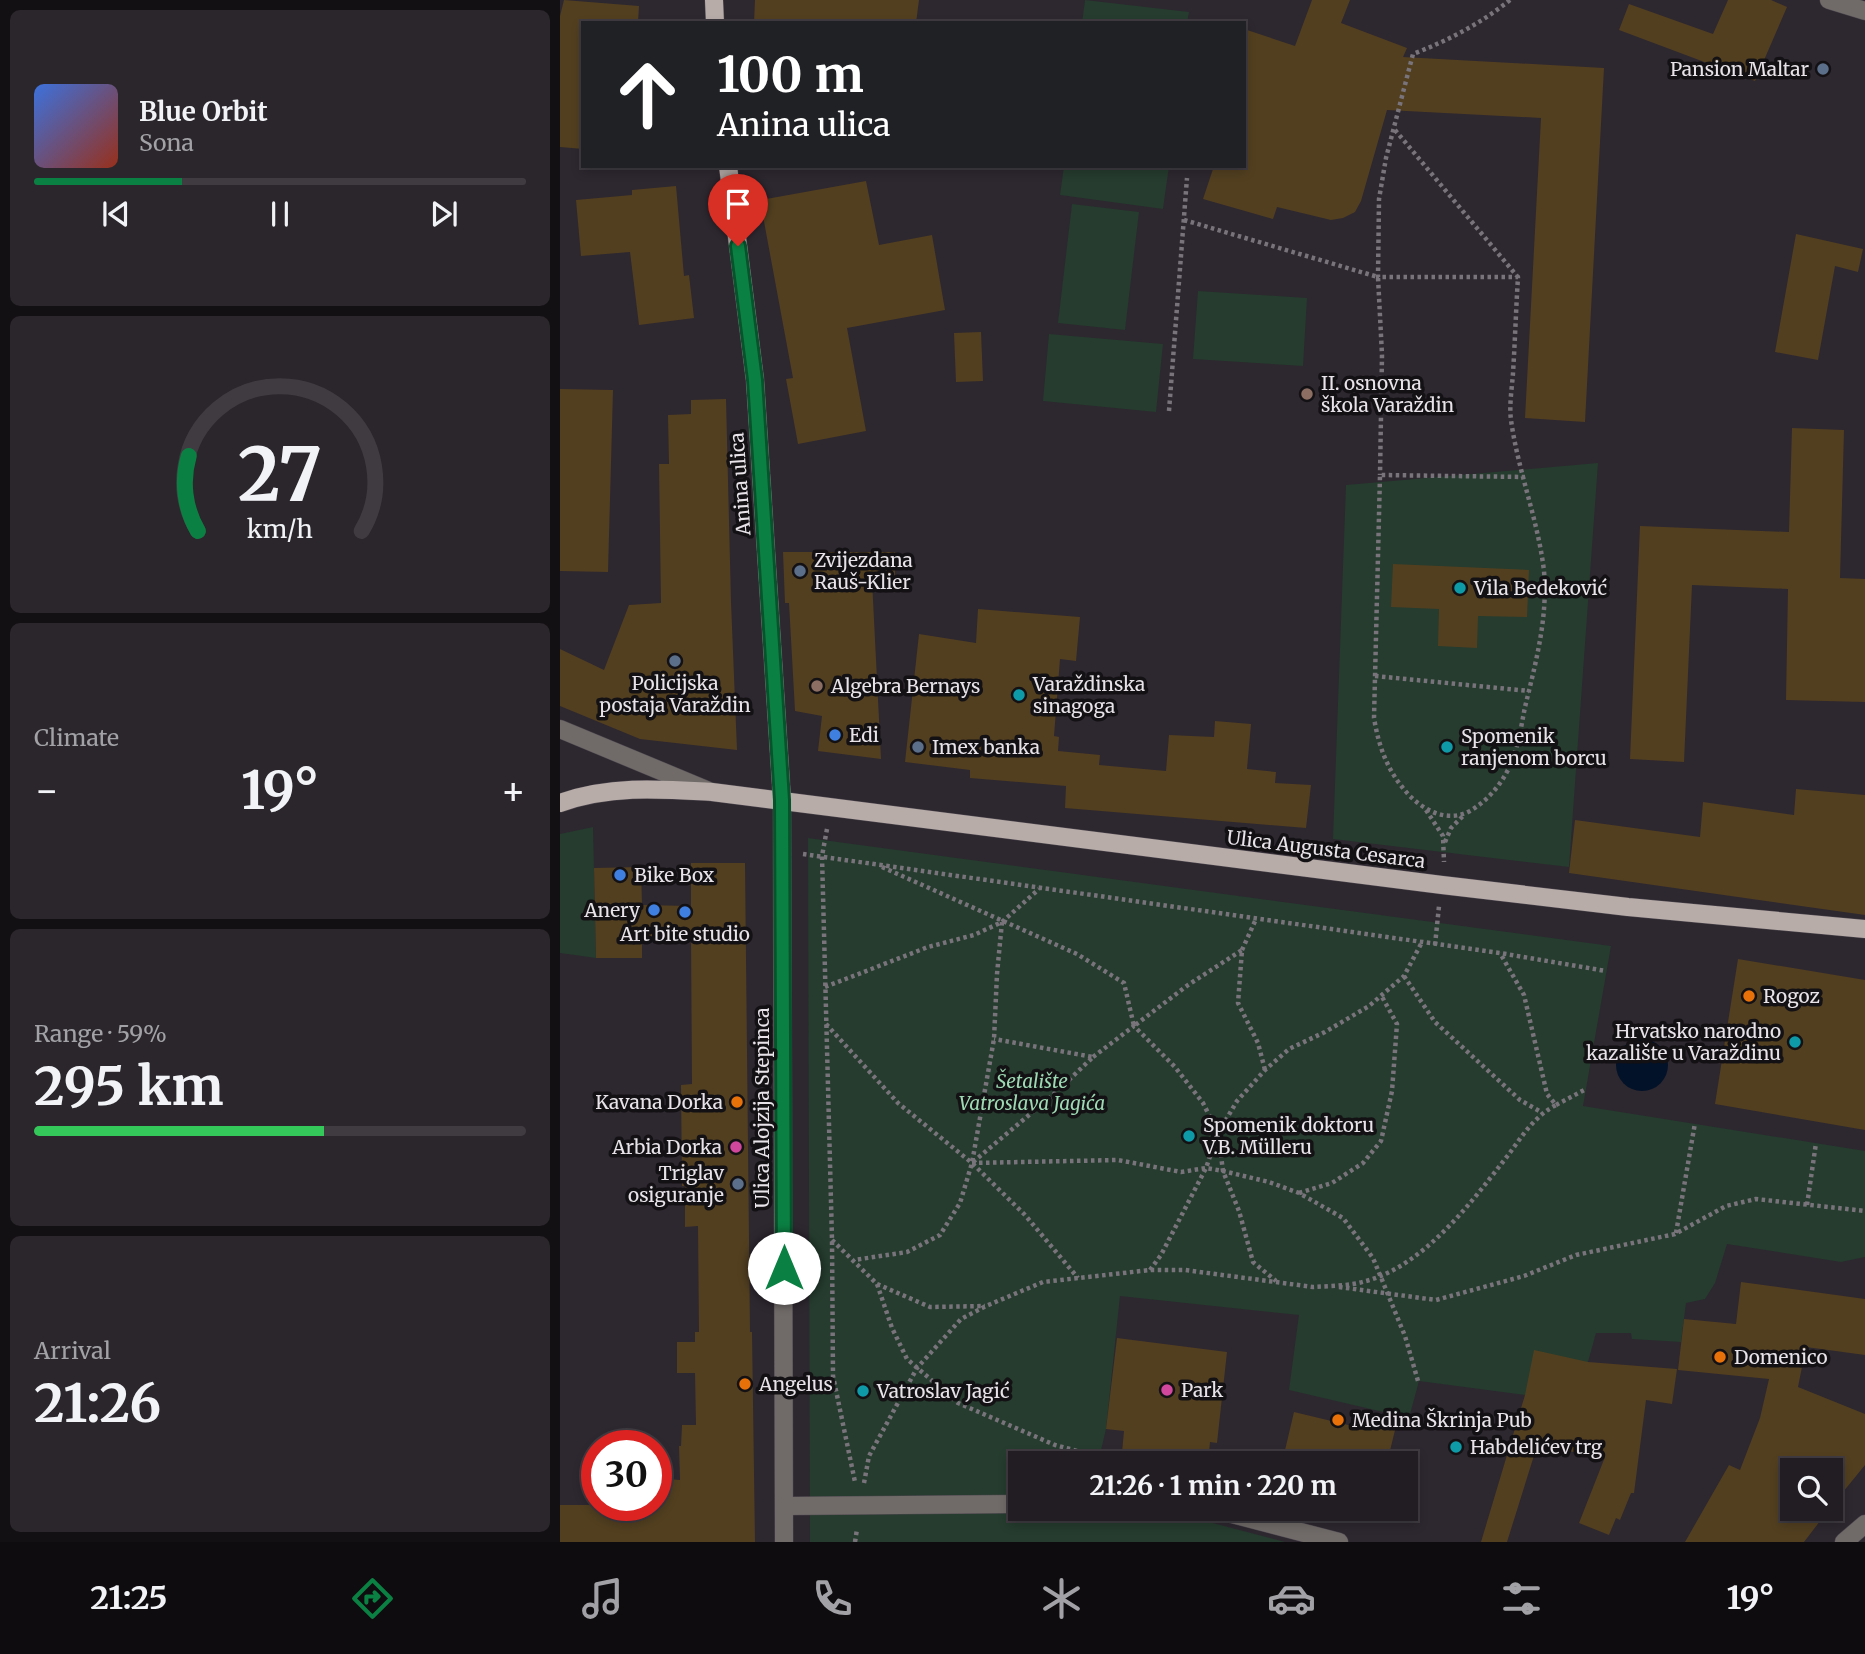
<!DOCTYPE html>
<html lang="en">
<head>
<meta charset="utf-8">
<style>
  :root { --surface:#221d23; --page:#2a262b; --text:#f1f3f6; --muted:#a2a2a6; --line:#3f3b41; --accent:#0b8043 }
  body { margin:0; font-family:Merriweather,serif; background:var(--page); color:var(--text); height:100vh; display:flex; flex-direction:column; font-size:26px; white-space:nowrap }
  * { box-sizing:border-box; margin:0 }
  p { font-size:23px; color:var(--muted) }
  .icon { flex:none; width:38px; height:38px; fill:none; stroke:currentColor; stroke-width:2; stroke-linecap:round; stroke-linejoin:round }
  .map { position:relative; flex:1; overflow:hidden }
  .panel { display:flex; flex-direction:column; gap:10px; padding:10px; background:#131013; width:560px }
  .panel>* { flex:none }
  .hud { position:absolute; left:21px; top:21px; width:665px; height:147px; border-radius:0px; box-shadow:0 4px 10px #0003,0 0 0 2px var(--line); background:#202124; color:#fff; overflow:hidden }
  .controls { position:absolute; left:1220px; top:1458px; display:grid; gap:14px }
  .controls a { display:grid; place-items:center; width:63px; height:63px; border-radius:0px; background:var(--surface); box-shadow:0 4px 10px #0003,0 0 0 2px var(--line); font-size:35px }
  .speed { position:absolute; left:21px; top:1430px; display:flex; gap:14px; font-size:35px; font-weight:700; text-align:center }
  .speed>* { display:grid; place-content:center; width:91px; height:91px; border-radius:50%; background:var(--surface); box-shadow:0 4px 10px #0003,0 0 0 2px var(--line); line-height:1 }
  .speed .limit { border:10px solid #d22; background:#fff; color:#111 }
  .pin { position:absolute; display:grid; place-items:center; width:60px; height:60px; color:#fff; margin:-72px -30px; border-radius:50% 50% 50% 0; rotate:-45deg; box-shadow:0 0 7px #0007 }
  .pin .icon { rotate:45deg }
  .me { position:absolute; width:77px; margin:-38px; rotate:0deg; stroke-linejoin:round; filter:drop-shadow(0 0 5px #0008) }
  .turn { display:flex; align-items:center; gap:24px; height:147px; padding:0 21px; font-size:32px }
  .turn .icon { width:91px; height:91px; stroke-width:2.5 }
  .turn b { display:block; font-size:49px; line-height:60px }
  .big { font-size:52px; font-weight:700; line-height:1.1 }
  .panel .tile { flex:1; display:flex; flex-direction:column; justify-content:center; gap:10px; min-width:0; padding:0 24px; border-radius:10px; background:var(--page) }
  .panel .dial { align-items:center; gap:0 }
  .dial svg { height:182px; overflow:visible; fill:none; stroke:var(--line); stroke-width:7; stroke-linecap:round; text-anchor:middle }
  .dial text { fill:var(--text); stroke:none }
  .song { display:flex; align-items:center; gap:21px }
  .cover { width:84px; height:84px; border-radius:10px; background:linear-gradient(135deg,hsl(220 70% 55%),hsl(10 70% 35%)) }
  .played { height:7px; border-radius:4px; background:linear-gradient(90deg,var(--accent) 30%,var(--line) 30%) }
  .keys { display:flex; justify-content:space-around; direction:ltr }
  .heat { display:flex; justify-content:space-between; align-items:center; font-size:38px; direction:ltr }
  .charge { height:10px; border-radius:5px; background:linear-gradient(90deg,#34c759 59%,var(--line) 0) }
  .trip { position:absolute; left:448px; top:1451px; width:410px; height:70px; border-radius:0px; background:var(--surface); box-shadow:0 4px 10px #0003,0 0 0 2px var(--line); font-weight:700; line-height:70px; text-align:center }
  .tabs { display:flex; height:112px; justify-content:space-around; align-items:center; background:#0e0c0e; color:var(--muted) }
  .tabs .icon { width:49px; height:49px }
  .tabs .active { color:var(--accent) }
  .tabs b { font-size:32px; color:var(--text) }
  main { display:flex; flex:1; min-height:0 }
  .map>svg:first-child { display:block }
</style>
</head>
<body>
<main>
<section class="panel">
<div class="tile">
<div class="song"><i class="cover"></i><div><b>Blue Orbit</b><p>Sona</p></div></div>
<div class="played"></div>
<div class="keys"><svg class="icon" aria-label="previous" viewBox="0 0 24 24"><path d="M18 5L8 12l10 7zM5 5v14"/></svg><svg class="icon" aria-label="pause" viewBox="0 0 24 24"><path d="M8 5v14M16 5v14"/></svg><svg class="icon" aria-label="next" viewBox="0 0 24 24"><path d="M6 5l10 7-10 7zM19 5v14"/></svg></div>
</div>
<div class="tile dial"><svg viewBox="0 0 100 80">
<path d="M14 69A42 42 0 1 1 86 69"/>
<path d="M14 69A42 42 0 0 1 10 36" stroke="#0b8043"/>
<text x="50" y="56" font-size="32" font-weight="700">27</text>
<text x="50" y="72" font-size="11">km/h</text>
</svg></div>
<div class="tile"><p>Climate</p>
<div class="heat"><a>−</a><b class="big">19°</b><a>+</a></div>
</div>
<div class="tile"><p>Range · 59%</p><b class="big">295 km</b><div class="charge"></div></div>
<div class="tile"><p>Arrival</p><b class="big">21:26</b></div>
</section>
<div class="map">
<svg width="1305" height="1542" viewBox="0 0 1305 1542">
  <rect width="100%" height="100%" fill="#2d272f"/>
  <!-- green -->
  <g fill="#253c2e">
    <polygon points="525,0 629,12 627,23 522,23"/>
    <polygon points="504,166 609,166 603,209 500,195"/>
    <polygon points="512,204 579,212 565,330 498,323"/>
    <polygon points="638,291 747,298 743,366 633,359"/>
    <polygon points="489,334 603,344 596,412 483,401"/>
    <polygon points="1038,463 1009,867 773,839 786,485"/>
    <polygon points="33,827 36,958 0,953 0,834"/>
    <polygon points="248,838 1051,946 1023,1106 1305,1151 1305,1257 1281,1262 1167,1244 1155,1283 1145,1299 1126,1303 1121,1342 1072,1339 1071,1333 1036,1333 1028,1362 965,1395 859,1381 849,1418 729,1390 739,1315 560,1296 546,1429 538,1463 460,1463 460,1508 527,1509 526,1517 626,1516 725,1542 250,1542"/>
  </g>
  <!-- water -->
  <circle fill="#021229" cx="1082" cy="1065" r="26"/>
  <!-- building -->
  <g fill="#523f20">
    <polygon points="4,0 79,6 78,23 23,23 23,149 0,147 0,16"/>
    <polygon points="195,0 359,0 356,23 194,23"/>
    <polygon points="752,0 790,0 781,23 847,48 843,57 1044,68 1025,422 965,418 981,118 827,110 801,201 795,212 783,218 771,220 717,207 713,219 643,199 654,166 684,166 684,29 735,46"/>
    <polygon points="1168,0 1211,0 1227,7 1195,81 1059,30 1069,4 1153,34"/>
    <polygon points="306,181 319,245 372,235 385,310 287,328 306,431 238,444 226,379 233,378 200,200"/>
    <polygon points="116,186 124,276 129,275 134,318 79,325 70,252 21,256 16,200 72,195 72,190"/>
    <polygon points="1236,234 1303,249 1298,272 1275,266 1258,360 1215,352"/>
    <polygon points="421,332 423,381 396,382 394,333"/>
    <polygon points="0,389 53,390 48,572 0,571"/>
    <polygon points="166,399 171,602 177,750 80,739 0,706 0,649 44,670 69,605 101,603 99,464 109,464 108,415 131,414 131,400"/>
    <polygon points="1232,428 1284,430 1280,578 1305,579 1305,702 1226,700 1228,589 1132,585 1124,762 1070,759 1080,526 1229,532"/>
    <polygon points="223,552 335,552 335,580 312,580 321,759 258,751 262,716 235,711 229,603 225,603"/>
    <polygon points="833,564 969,570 967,617 918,616 917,648 878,646 879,609 831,607"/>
    <polygon points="418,609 520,617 516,661 500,659 494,736 499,737 498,751 540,755 539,765 606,771 609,735 654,737 655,721 691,724 687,769 716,772 715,783 751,785 746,828 505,808 506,786 410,778 410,770 345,762 359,634 416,643"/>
    <polygon points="1236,789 1305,795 1305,915 1009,873 1015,820 1140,837 1143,802 1234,815"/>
    <polygon points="131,863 185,863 190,1332 192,1332 195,1542 0,1542 0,1505 96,1505 96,1478 120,1480 119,1446 121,1446 122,1425 136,1425 135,1373 117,1373 117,1342 135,1342 135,1332 139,1332 138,1226 125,1227 125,1186 122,1186 121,1085 132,1084 131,936 82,936 82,958 36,958 34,868 81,867 82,905 131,906"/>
    <polygon points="1178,959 1305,980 1305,1130 1155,1104"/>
    <polygon points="1181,1282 1305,1299 1305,1355 1246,1347 1238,1387 1305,1414 1305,1465 1270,1508 1270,1470 1232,1470 1232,1508 1270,1508 1244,1542 1125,1542 1169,1465 1180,1470 1200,1418 1209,1379 1118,1370 1124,1319 1176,1324"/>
    <polygon points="557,1338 667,1352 657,1443 650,1442 648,1463 561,1463 564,1431 546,1429"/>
    <polygon points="974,1350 1028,1362 1117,1369 1112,1404 1086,1400 1074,1493 1071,1493 1060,1520 1056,1518 1049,1535 1019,1523 1045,1457 977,1446 947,1542 921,1542 965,1395"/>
    <polygon points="734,1412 809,1430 811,1420 836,1426 827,1463 722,1463"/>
  </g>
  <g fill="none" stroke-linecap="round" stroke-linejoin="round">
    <defs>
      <g id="minor">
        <polyline points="1269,0 1305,11"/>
        <polyline points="0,729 149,791"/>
        <polyline points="222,800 224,1542"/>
        <polyline points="225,1506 460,1504"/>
        <polyline points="649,1508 779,1542"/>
        <polyline points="1284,1542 1305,1524"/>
      </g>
      <g id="major">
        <polyline points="154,0 155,23"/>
        <polyline points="168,166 195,380 222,800"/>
        <path d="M0,803C50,785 101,789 152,792L882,885L1068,907L1305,929"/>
      </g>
    </defs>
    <!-- minor casing -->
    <use href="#minor" stroke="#4b454d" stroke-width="19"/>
    <!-- major casing -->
    <use href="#major" stroke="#4b454d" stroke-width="19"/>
    <!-- path -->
    <g stroke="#79747b" stroke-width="4.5" stroke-dasharray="3.5 3.5" stroke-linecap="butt">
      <path d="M950,0C920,24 889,40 853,54L826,158L819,199L818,277H958C956,309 955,341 953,373C952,388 949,405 951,420C958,471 978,520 984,571C988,617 976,662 965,707C961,727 958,749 949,768C940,786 927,801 910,811C888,823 864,811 848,794C828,772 819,748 814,718L820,475L965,477"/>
      <polyline points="835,130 957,276"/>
      <polyline points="624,220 818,277 822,355 820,475"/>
      <polyline points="609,411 627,178"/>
      <polyline points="815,676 969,691"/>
      <polyline points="866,810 883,836 884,862"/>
      <polyline points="267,829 262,856 272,1240 273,1376 295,1482"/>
      <polyline points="885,842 891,828 904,815"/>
      <polyline points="243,854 940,953 1046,971"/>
      <polyline points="322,867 517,954 564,983 574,1026 628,985 682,950 678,1003 698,1043 705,1070"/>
      <polyline points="442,922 479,889"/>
      <polyline points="875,945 879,906"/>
      <polyline points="682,950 696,919"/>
      <polyline points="844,976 875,1022 960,1100 981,1112"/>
      <polyline points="265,987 368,947 414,935 442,922 437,974 434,1039 412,1163 400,1203 380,1235 347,1252 294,1260"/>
      <polyline points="266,1024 338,1103 412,1163 465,1215 518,1278"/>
      <polyline points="533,1057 574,1026 615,1067 643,1103 658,1133 663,1171 679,1211 693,1262 716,1281"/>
      <polyline points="996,1105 1026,1089"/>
      <polyline points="413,1162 493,1095 533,1057 434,1039"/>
      <polyline points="412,1163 558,1160 621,1172 646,1168 663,1171 709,1182 739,1193 783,1218 813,1258 845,1336 858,1381"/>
      <polyline points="739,1193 772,1183 803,1163 821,1141 832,1091 837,1024 821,995"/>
      <polyline points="1247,1205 1256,1143"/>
      <polyline points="1116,1233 1135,1123"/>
      <polyline points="272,1240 317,1284 332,1328 347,1359 398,1403 495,1445 540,1457"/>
      <polyline points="590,1270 601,1255 646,1168 658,1133 677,1101 705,1070 729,1049 765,1032 809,1006 844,976 861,944"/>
      <polyline points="317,1284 370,1307 425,1306"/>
      <polyline points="779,1287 876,1300 964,1276 1016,1255 1115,1234 1166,1206 1196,1199 1305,1211"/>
      <path d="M304,1483L309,1456L357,1368L401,1319L426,1306L483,1282L590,1270H625L753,1287C770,1286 790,1286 806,1281C862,1266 908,1207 942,1163C959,1142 971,1118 996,1105L987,1094L964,995L940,953"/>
      <polyline points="295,1542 297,1529"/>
    </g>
    <!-- minor -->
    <use href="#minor" stroke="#706b69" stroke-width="18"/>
    <!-- major -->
    <use href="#major" stroke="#b7aca8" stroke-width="18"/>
  </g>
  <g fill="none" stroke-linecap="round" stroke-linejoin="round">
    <defs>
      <polyline id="route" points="178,246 195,380 222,800 224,1268"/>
    </defs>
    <!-- route casing -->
    <use href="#route" stroke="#07532c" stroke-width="18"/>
    <!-- route -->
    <use href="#route" stroke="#0b8043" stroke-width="12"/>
  </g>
  <!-- markers -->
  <g fill="#5c6f8a" stroke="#131114" stroke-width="2.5">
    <circle cx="1263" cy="69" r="7"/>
    <circle cx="240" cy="571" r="7"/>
    <circle cx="115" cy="661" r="7"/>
    <circle cx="358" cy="747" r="7"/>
    <circle cx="178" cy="1184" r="7"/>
  </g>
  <g fill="#8d6e63" stroke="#131114" stroke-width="2.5">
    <circle cx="747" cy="394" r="7"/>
    <circle cx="257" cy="686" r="7"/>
  </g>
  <g fill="#0f9aa8" stroke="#131114" stroke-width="2.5">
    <circle cx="900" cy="588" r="7"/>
    <circle cx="459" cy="695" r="7"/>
    <circle cx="887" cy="747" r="7"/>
    <circle cx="1235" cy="1042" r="7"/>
    <circle cx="629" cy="1136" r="7"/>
    <circle cx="303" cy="1391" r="7"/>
    <circle cx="896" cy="1447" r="7"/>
  </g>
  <g fill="#3f7fe0" stroke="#131114" stroke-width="2.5">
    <circle cx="275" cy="735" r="7"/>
    <circle cx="60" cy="875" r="7"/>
    <circle cx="94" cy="910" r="7"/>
    <circle cx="125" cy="912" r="7"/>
  </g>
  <g fill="#e8710a" stroke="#131114" stroke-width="2.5">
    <circle cx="1189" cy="996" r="7"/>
    <circle cx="177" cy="1102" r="7"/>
    <circle cx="1160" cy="1357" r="7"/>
    <circle cx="185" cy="1384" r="7"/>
    <circle cx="778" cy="1420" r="7"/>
  </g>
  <g fill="#d1479c" stroke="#131114" stroke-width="2.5">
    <circle cx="176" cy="1147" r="7"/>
    <circle cx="607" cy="1390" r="7"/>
  </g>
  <g text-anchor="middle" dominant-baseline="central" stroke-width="7" stroke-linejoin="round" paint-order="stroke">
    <!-- poi labels -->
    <g font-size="19" fill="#e7e3e8" stroke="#131114" text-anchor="start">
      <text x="1249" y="69" text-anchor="end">Pansion Maltar</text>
      <text x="761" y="383">II. osnovna<tspan x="761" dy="22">škola Varaždin</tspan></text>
      <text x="254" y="560">Zvijezdana<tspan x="254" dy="22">Rauš-Klier</tspan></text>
      <text x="914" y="588">Vila Bedeković</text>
      <text x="115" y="683" text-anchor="middle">Policijska<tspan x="115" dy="22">postaja Varaždin</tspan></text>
      <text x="473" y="684">Varaždinska<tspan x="473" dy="22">sinagoga</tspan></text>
      <text x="271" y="686">Algebra Bernays</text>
      <text x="289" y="735">Edi</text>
      <text x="901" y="736">Spomenik<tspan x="901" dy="22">ranjenom borcu</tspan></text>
      <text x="372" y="747">Imex banka</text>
      <text x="74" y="875">Bike Box</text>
      <text x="80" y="910" text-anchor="end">Anery</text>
      <text x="125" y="934" text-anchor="middle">Art bite studio</text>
      <text x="1203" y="996">Rogoz</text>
      <text x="1221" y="1031" text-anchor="end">Hrvatsko narodno<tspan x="1221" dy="22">kazalište u Varaždinu</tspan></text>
      <text x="163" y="1102" text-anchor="end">Kavana Dorka</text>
      <text x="643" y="1125">Spomenik doktoru<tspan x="643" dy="22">V.B. Mülleru</tspan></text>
      <text x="162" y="1147" text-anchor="end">Arbia Dorka</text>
      <text x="164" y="1173" text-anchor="end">Triglav<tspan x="164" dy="22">osiguranje</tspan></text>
      <text x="1174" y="1357">Domenico</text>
      <text x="199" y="1384">Angelus</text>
      <text x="621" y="1390">Park</text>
      <text x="317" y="1391">Vatroslav Jagić</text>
      <text x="792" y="1420">Medina Škrinja Pub</text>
      <text x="910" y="1447">Habdelićev trg</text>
    </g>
    <!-- street labels -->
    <g font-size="19" fill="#e7e3e8" stroke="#131114">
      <text transform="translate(180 484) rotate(-94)">Anina ulica</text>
      <text transform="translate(766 849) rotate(7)">Ulica Augusta Cesarca</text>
      <text transform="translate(202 1108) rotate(-90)">Ulica Alojzija Stepinca</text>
    </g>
    <!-- park labels -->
    <g font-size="19" font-style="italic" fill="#9ddab3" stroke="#131114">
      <text x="472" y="1081">Šetalište<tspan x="472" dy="22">Vatroslava Jagića</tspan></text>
    </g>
  </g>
</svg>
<div class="controls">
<a><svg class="icon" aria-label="search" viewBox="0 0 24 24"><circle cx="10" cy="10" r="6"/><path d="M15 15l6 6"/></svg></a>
</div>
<div class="speed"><div class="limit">30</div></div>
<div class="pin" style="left:178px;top:246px;background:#d93025"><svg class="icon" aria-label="arrive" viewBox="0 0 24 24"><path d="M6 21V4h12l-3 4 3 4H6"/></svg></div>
<svg class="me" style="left:224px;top:1268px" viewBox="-20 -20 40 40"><circle r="19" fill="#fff"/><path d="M0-13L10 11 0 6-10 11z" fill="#0b8043"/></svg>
<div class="trip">21:26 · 1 min · 220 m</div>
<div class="hud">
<div class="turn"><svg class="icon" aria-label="ahead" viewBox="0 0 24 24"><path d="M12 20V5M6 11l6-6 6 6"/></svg><div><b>100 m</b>Anina ulica</div></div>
</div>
</div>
</main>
<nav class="tabs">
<b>21:25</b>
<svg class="icon active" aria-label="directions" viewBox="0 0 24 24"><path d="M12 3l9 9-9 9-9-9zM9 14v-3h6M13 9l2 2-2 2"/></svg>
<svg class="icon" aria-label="music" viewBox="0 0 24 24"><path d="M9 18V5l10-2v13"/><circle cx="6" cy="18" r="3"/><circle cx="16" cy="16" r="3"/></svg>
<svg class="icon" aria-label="phone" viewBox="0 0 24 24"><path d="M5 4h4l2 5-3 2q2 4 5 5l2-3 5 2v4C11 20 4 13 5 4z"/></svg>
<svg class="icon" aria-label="climate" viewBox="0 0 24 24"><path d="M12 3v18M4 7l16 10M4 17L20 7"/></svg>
<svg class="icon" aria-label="car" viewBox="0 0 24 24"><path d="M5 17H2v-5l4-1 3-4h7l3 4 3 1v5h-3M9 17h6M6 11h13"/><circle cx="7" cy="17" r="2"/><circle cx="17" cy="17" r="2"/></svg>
<svg class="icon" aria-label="filters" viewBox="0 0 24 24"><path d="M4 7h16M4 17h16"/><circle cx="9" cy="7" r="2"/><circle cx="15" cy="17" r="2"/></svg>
<b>19°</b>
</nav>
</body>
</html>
